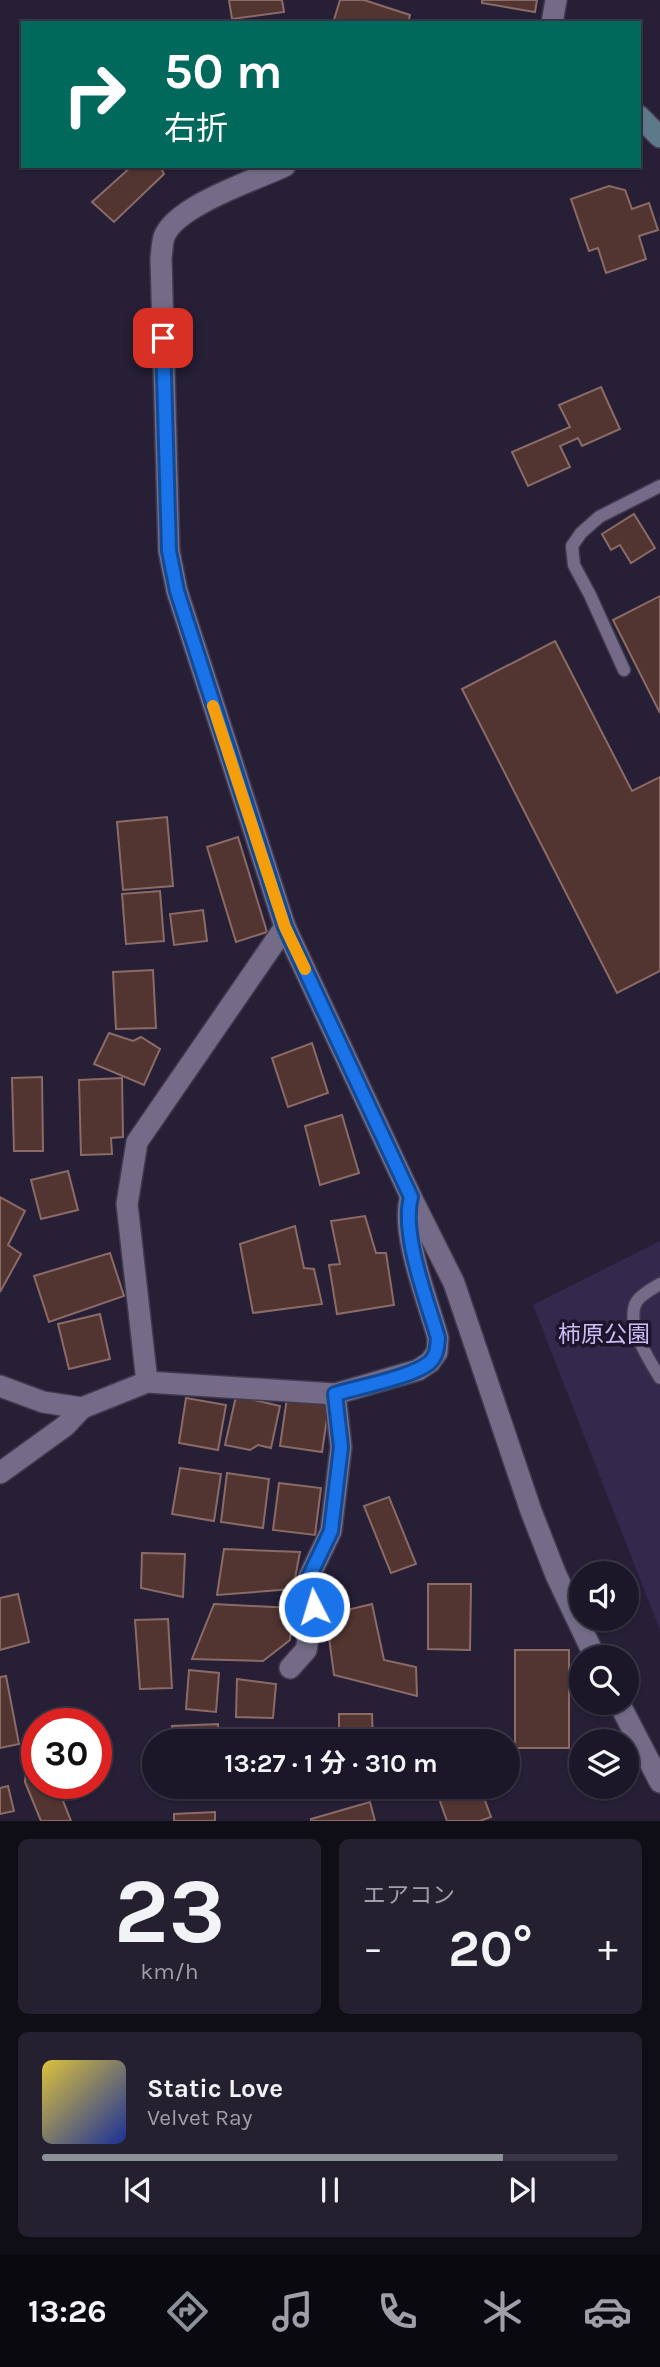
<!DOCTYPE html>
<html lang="ja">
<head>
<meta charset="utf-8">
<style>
  :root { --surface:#1c1728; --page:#252030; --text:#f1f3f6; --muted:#a09fa8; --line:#3a3645; --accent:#8c9099 }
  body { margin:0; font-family:Karla,"Noto Sans JP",sans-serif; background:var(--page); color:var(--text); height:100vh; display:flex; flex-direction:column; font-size:26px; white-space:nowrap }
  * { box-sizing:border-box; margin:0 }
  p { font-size:23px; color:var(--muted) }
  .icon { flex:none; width:38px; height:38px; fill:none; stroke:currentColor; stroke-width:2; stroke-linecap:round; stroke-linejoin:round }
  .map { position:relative; height:1821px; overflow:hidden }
  .details { display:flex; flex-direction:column; gap:18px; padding:18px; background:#0f0d16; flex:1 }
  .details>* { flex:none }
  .top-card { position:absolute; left:21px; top:21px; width:620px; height:147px; border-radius:0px; box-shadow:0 2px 5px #0004,0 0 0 2px var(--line); background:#00695c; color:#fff; overflow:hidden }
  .buttons { position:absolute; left:569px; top:1561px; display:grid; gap:14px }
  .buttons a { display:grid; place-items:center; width:70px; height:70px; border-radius:50%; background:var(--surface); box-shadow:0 2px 5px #0004,0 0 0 2px var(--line); font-size:35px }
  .speed { position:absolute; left:21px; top:1708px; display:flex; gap:14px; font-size:35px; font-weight:700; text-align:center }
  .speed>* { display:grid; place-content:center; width:91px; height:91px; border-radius:50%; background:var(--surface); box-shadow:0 2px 5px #0004,0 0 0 2px var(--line); line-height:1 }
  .speed .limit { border:10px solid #d22; background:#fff; color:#111 }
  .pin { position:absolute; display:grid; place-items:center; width:60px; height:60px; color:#fff; margin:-30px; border-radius:14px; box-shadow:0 4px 10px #0006 }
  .me { position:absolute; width:77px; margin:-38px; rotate:355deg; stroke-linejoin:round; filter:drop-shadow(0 0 5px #0008) }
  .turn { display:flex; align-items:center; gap:24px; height:147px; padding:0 28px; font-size:32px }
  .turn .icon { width:91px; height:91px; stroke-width:2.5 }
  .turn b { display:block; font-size:49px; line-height:60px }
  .big { font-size:52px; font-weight:700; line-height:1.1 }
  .details .card { flex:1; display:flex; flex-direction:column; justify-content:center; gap:10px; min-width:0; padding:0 24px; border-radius:10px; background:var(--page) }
  .details .dial { align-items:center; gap:0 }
  .dial b { font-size:91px; line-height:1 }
  .song { display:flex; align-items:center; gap:21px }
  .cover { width:84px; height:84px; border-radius:10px; background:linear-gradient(135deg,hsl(50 70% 55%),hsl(230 70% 35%)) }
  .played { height:7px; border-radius:4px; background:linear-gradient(90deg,var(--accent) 80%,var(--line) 80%) }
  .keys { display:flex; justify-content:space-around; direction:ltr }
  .heat { display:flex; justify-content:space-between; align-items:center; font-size:38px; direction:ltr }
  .details .tiles { flex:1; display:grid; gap:18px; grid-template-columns:1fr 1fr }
  .card:last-child { grid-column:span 2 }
  .trip { position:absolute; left:142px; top:1729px; width:378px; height:70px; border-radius:35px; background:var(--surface); box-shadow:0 2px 5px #0004,0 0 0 2px var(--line); font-weight:700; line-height:70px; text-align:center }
  .dock { display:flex; height:112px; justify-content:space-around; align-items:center; background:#0b0910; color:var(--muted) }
  .dock .icon { width:49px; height:49px }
  .dock .on { color:var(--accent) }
  .dock b { font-size:32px; color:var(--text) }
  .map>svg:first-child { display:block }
</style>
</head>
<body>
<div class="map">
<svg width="660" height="1821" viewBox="0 0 660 1821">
  <rect width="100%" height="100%" fill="#261f36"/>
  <!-- green -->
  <polygon fill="#35284d" points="660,1241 660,1630 533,1305"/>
  <!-- building -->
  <g fill="#523531" stroke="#8c6b66" stroke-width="2">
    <polygon points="229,0 282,0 284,12 232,19"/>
    <polygon points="340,0 364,0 410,15 408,23 333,23"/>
    <polygon points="482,0 537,0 535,12 482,3"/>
    <polygon points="132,166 160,166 164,174 114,222 92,202"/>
    <polygon points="609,186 625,190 632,209 649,203 658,230 639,236 646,259 606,273 598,248 589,251 571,199"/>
    <polygon points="601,387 620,429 582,446 578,438 560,446 570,467 528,486 512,452 570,427 559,405"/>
    <polygon points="634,514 655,548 631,563 620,545 611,550 602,534"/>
    <polygon points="660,596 660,713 613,620"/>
    <polygon points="555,641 632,791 660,777 660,971 617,993 462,689"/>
    <polygon points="167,817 173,886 123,890 117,822"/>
    <polygon points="238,837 267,932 236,942 207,847"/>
    <polygon points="160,891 164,941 126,944 122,894"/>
    <polygon points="203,910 207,941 174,945 170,914"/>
    <polygon points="153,970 156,1028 116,1029 113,972"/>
    <polygon points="109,1033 133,1041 141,1037 160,1049 144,1085 94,1064"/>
    <polygon points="312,1043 328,1093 288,1107 272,1058"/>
    <polygon points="42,1077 43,1151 14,1151 12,1078"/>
    <polygon points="122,1078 123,1137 111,1138 112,1154 81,1155 79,1080"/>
    <polygon points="342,1115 359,1173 320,1185 305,1126"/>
    <polygon points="68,1171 78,1210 41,1219 31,1180"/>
    <polygon points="0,1197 25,1211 8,1245 21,1254 0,1292"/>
    <polygon points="365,1216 376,1253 386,1253 394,1305 337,1314 329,1265 340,1264 331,1221"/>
    <polygon points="295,1226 304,1268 314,1269 322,1304 253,1313 240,1244"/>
    <polygon points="110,1253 124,1296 49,1322 34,1276"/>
    <polygon points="100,1314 110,1359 69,1369 58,1324"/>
    <polygon points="236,1396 280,1406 271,1448 258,1445 250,1450 225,1445"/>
    <polygon points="186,1398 226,1405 218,1450 179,1443"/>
    <polygon points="287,1398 329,1405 322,1452 280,1446"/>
    <polygon points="180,1468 221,1474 214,1521 172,1514"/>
    <polygon points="227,1473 269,1479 263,1528 221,1522"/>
    <polygon points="279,1483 321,1488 315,1535 273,1530"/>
    <polygon points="389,1497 416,1564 391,1573 364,1506"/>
    <polygon points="224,1549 300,1552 293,1589 217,1595"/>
    <polygon points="142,1553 185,1554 183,1597 141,1588"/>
    <polygon points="428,1584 471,1584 470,1650 428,1649"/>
    <polygon points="18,1594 29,1642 0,1650 0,1598"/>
    <polygon points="214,1604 293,1608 290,1640 263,1661 192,1659"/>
    <polygon points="372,1604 384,1660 416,1667 417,1696 334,1675 326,1615"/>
    <polygon points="168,1619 172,1688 140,1689 135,1620"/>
    <rect x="515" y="1650" width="54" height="98"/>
    <polygon points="189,1670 219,1673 216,1712 186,1709"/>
    <polygon points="6,1676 19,1744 0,1748 0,1677"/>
    <polygon points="237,1679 276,1684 273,1718 236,1717"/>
    <polygon points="339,1714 372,1714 373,1741 300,1741 300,1728 339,1728"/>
    <polygon points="218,1724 219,1741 173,1741 172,1726"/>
    <polygon points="37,1754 37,1783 56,1783 71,1821 41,1821 25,1782 27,1758"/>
    <polygon points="8,1786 14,1811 0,1814 0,1788"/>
    <polygon points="175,1787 221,1787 221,1795 175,1797"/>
    <polygon points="435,1787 480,1787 491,1817 480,1821 447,1821"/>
    <polygon points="370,1802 375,1821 311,1821 311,1819"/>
    <polygon points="215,1812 215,1821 174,1821 174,1814"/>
  </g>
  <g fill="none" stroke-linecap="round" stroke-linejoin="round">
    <defs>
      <g id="lane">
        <polyline points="624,670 590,595 574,565 572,546 581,533 599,517 660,486"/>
        <path d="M660,1284C653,1288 642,1294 637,1301C624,1322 649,1360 660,1378"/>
      </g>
      <g id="street">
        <polyline points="552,23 556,0"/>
        <path d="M285,166C255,180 175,206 164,237C162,243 162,252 161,258L169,551L177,591L285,927L411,1197L454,1283L531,1511L556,1575L595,1657"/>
        <polyline points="147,1382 127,1204 137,1142 285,927"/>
        <path d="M0,1386L43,1402L82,1408L147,1382L335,1394L418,1370L430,1362L437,1352L438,1338C428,1301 401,1234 410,1199"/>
        <polyline points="0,1473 65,1426 82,1408"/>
        <polyline points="290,1668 306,1650 314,1607 309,1577 331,1531 341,1447 335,1394"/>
        <polyline points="619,1703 660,1782"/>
      </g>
      <polyline id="secondary" points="639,116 660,137"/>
    </defs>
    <!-- lane casing -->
    <use href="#lane" stroke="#413a4e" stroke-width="15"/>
    <!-- street casing -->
    <use href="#street" stroke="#413a4e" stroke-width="24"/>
    <!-- secondary casing -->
    <use href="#secondary" stroke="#413a4e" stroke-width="24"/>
    <!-- lane -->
    <use href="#lane" stroke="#736b87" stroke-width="12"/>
    <!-- street -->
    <use href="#street" stroke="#736b87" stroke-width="21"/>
    <!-- secondary -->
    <use href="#secondary" stroke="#5e798a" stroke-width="21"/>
  </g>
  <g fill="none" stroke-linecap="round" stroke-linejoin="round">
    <defs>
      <path id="route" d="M163,338L169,551L177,591L285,927L411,1197C401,1234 427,1300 438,1338C437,1348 437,1356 429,1363C412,1377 358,1387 335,1394L341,1447L331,1531L309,1577L314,1607"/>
    </defs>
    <!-- route casing -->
    <use href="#route" stroke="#114b97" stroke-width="18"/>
    <!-- route -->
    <use href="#route" stroke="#1a73e8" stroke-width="12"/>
    <!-- slow -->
    <polyline stroke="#f59e0b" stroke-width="12" points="213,706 285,927 305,969"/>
  </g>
  <g text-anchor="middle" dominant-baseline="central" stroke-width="7" stroke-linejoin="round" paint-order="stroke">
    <!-- park labels -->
    <g font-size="23" fill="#cebdf6" stroke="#1d152b">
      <text x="604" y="1334">柿原公園</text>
    </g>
  </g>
</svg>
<div class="buttons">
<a><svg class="icon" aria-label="sound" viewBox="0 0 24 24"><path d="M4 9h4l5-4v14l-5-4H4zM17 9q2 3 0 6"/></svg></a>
<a><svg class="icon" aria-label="search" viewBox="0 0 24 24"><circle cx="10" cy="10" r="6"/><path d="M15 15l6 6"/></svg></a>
<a><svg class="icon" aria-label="layers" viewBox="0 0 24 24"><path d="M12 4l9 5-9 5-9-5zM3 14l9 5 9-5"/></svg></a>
</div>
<div class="speed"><div class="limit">30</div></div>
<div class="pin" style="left:163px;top:338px;background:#d93025"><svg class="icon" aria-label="arrive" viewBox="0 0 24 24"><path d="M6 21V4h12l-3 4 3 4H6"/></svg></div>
<svg class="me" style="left:314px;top:1607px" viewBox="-20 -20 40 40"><circle r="17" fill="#1a73e8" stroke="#fff" stroke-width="3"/><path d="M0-11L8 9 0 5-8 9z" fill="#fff"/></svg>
<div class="trip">13:27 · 1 分 · 310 m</div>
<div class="top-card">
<div class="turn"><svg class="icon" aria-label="right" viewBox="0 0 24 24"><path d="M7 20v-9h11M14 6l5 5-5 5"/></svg><div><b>50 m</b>右折</div></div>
</div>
</div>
<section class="details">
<div class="tiles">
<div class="card dial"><b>23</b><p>km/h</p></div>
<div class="card"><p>エアコン</p>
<div class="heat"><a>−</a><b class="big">20°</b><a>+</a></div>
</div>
<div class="card">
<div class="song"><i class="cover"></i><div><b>Static Love</b><p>Velvet Ray</p></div></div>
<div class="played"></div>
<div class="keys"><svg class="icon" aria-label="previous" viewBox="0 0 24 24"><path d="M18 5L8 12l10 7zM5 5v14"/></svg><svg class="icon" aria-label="pause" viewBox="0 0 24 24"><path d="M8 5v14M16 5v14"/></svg><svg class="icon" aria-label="next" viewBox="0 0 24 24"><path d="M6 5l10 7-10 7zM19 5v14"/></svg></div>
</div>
</div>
</section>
<nav class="dock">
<b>13:26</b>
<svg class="icon on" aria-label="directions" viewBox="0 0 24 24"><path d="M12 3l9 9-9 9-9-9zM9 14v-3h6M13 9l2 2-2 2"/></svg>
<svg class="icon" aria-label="music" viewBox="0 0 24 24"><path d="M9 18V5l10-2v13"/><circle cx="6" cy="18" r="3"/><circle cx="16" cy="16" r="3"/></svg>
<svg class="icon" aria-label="phone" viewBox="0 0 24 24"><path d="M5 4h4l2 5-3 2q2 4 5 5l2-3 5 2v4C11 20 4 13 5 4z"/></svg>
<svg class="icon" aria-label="climate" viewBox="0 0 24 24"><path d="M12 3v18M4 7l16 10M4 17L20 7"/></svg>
<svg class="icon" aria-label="car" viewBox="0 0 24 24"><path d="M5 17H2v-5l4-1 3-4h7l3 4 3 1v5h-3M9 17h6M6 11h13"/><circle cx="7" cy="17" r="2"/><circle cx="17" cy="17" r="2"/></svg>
</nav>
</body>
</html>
